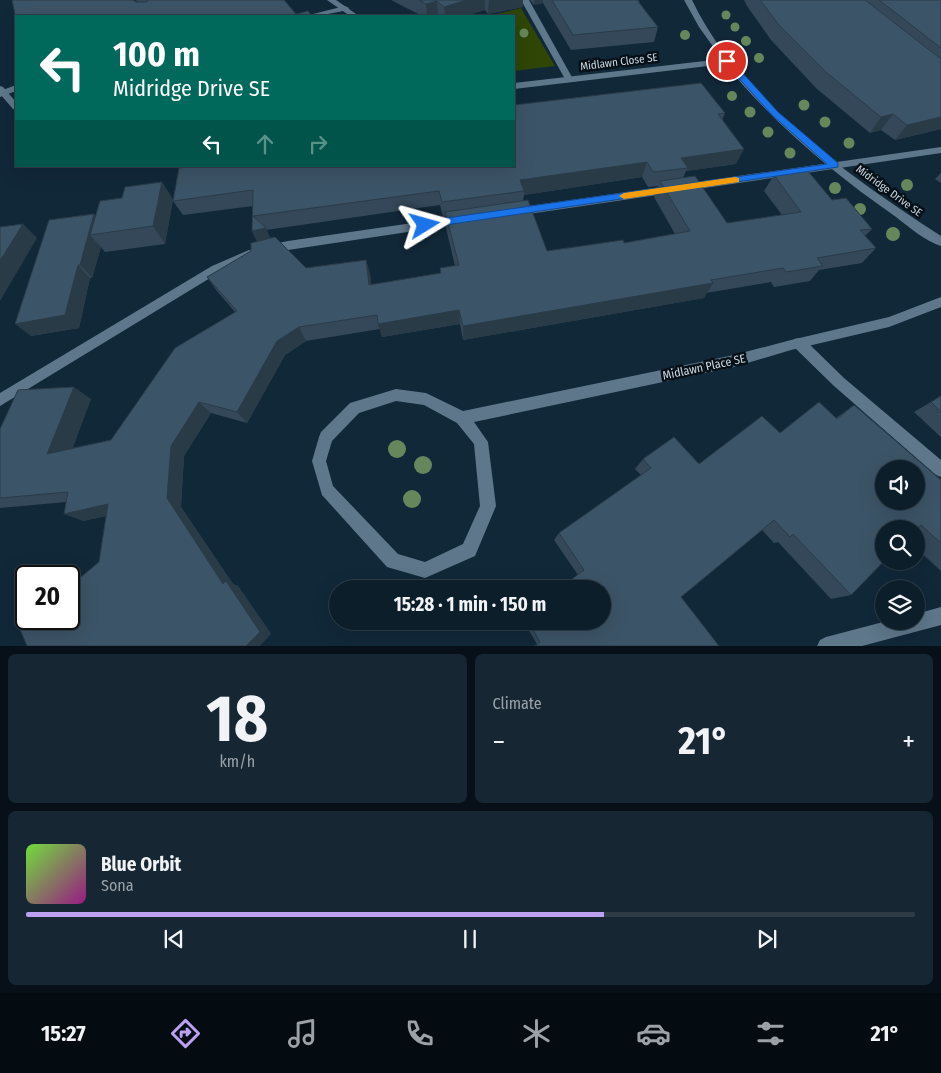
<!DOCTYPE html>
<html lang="en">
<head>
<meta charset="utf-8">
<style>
  :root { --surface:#0d1e2b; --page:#162733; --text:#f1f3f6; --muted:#9aa2a9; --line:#2d3c47; --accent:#bca0f2 }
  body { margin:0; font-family:"Fira Sans Condensed",sans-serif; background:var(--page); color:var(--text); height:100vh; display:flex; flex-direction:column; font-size:19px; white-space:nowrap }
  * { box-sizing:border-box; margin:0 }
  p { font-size:16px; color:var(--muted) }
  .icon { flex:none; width:28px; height:28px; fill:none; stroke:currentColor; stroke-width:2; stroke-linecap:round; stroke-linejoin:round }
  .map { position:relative; height:646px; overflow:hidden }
  .sheet { display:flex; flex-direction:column; gap:8px; padding:8px; background:#071018; flex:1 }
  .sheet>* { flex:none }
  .banner { position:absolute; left:15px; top:15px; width:500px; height:152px; border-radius:0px; box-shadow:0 5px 20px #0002,0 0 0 1px var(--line); background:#00695c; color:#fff; overflow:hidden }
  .tools { position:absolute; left:875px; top:460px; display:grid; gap:10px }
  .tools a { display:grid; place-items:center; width:50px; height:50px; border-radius:50%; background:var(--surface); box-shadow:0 5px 20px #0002,0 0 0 1px var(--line); font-size:25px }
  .speed { position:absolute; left:15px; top:565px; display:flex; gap:10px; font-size:25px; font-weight:700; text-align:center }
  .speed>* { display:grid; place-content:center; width:65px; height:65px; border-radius:50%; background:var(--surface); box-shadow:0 5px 20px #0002,0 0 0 1px var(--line); line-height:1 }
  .speed .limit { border:2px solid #111; border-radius:8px; background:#fff; color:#111 }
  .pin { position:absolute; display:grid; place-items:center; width:42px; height:42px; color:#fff; margin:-21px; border:2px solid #fff; border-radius:50%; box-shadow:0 1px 5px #0007 }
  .me { position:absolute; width:55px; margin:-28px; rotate:82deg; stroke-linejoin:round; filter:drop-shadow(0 0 4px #0008) }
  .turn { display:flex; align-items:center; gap:18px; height:105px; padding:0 15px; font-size:22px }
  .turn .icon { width:65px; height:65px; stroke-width:2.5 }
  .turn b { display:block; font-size:35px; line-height:42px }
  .lanes { display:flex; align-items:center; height:48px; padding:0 15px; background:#0003; justify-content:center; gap:25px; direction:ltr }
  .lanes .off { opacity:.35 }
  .big { font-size:38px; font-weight:700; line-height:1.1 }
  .sheet .widget { flex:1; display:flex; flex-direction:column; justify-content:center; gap:8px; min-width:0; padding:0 18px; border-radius:8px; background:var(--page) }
  .sheet .dial { align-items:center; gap:0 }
  .dial b { font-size:65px; line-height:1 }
  .song { display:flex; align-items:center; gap:15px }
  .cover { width:60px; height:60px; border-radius:8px; background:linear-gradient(135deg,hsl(100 70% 55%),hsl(310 70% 35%)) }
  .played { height:5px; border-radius:2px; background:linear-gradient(90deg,var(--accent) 65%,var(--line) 65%) }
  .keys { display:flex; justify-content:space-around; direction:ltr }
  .heat { display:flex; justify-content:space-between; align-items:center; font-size:28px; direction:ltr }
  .sheet .tiles { flex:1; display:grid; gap:8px; grid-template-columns:1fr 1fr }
  .widget:last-child { grid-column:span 2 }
  .trip { position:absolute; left:329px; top:580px; width:282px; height:50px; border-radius:25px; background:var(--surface); box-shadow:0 5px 20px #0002,0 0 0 1px var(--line); font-weight:700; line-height:50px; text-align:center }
  .dock { display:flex; height:80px; justify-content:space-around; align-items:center; background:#050c11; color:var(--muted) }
  .dock .icon { width:35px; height:35px }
  .dock .selected { color:var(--accent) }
  .dock b { font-size:22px; color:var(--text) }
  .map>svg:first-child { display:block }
</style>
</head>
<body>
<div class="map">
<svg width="941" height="646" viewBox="0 0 941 646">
  <rect width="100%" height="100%" fill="#112839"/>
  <!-- green -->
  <polygon fill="#2f4606" points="521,8 555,66 514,71 514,16 488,16"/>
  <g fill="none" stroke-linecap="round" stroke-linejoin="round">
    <!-- lane -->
    <g fill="#5e778a" fill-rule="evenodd">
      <polygon points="521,0 529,0 573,79 572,81 565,79"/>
      <polygon points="345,6 349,8 348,10 318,16 305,16"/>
      <polygon points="16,85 16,91 0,97 0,91"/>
      <polygon points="941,147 941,153 515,216 510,212 515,208"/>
      <polygon points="461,216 466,220 461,224 268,253 262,249 264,246 288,241"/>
      <polygon points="249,250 253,251 255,254 253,257 220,272 0,406 0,393 212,266"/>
      <polygon points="799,338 804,339 844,378 941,460 941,477 936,475 834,386 794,347 793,343 794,339"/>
      <polygon points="941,607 941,625 862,646 817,646 820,640 826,637 887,621 916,621 916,614"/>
    </g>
    <!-- street -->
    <g fill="#5e778a" fill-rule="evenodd">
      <polygon points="327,0 336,0 359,16 350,16"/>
      <path d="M684,0H692C739,99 851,178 941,236V246C925,241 909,227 896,217C833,173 774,124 725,64L514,89V83L722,59L699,27Z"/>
      <polygon points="0,86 3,87 16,102 16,110 13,109 0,94"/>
      <path d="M941,297V307L889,327L791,350L734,367L474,422L488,442L496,506L475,556L425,578L387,567L322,495L312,461L319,437L321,432L350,403L396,389L426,393L463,411L734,355L791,340L889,317ZM396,401L424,405L457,423L474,444L480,506L463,544L425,562L398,554L333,486L326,461L332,441L359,413Z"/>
    </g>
  </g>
  <!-- trees -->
  <g fill="#65875b">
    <circle cx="726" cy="15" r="4.5"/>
    <circle cx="735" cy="27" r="4.5"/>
    <circle cx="524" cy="33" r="4.5"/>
    <circle cx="685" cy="35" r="5"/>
    <circle cx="746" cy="41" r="5"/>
    <circle cx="759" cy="58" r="5"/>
    <circle cx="732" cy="96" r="5"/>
    <circle cx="804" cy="105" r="5.5"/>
    <circle cx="750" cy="112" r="5.5"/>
    <circle cx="825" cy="122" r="5.5"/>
    <circle cx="768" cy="132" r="5.5"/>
    <circle cx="849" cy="143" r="5.5"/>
    <circle cx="790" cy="153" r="5.5"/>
    <circle cx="907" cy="185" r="6"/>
    <circle cx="835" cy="188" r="6"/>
    <circle cx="860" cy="209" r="6"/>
    <circle cx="893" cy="234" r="7"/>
    <circle cx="397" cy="449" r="9"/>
    <circle cx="423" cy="465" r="9"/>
    <circle cx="412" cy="499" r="9"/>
  </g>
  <!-- wall -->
  <g fill="#344859" fill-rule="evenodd">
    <polygon points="135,0 284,0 296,14 136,2 138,2"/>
    <polygon points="391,0 523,0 523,7 488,14 485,10 464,16 422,16"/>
    <polygon points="530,0 638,0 640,4 658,27 654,42 571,50 543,3 534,5"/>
    <polygon points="744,0 941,0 941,129 895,140 881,130 870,133 817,89 771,40 747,6"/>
    <path d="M514,105L725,113L722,120L736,164L686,171L683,178L727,223L782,215L764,191L774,175L832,200L872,229L865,236L876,248L862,263L819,270L810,281L774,287L771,282L706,293L704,298L463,340L460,324L382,337L380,329L306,341L285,355L247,423L211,413L184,456L181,507L233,584L238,586L271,634L99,562L106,516L83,521L66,502L0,508V429L91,399L72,448L111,440L235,312L217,291L207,277L251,251L257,241L252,231L253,206L183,215L173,201L179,168L514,166ZM642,177L648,187L658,186L654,197L675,234L624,243L547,251L523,201L524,195ZM440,205L443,217H445L446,228L455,266L440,268V274L371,285L370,274L366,260L306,268L270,238L266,230Z"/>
    <polygon points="941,173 941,183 935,179"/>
    <polygon points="162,182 173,200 165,244 105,252 101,247 92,278 90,278 79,328 31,336 96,216 122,198"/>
    <polygon points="941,396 941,437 914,412"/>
    <polygon points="854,405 941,480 941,571 916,548 916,529 851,595 831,599 778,542 774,543 762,530 681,597 719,646 534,646 537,644 523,621 602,621 578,575 554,540 559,533 641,475 635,469 643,459 699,464 780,433 836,418"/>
  </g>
  <!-- shaded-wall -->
  <g fill="#2a3b48">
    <polygon points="467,0 485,0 485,10 464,16 445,16 444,7"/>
    <polygon points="489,0 523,0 523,7 488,14"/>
    <polygon points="534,0 543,0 543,3 534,5"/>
    <polygon points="437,1 438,16 427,16 426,4"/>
    <polygon points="893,114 881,130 870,133 881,117"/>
    <polygon points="941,117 941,129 895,140 907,125"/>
    <polygon points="744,149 736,164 686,171 688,168 681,158"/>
    <polygon points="647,162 642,177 524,195 524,191 520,180"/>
    <polygon points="162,182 173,200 165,244 153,226"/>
    <polygon points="94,214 106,228 90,235 101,247 92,278 80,265"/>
    <polygon points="23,224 37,238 0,301 0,261"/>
    <polygon points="266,228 272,243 259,246 252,231"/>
    <polygon points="366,260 370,274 373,299 369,285"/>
    <polygon points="78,265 90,278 79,328 31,336 15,324"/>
    <polygon points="713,283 704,298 463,340 463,326"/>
    <polygon points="459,310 460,324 382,337 378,324"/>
    <polygon points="299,327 306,341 285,355 247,423 237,412 277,341"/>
    <polygon points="74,387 91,399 67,464 47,454"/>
    <polygon points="199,402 211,413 184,456 181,507 233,584 238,586 271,634 260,646 246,646 223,584 167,498 171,446"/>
    <polygon points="108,504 125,512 83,521 64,514"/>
  </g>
  <!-- building -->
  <g fill="#3c5467" stroke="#2a3b48" fill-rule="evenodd">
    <polygon points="12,0 133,0 136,2 147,2 147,0 284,0 296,14 308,11 312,16 16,16 16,19"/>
    <polygon points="419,0 467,0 444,7 437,1 426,4"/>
    <polygon points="552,0 638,0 640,4 658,27 573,35"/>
    <polygon points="760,0 865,0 941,59 941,117 907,125 893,114 881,117 827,73 779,25"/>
    <polygon points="879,0 941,0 941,48"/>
    <polygon points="701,83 725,113 718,114 744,149 681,158 688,168 653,172 647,162 520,180 524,191 442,202 439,191 253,216 266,228 252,231 253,190 173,201 179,168 194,166 514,166 514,105"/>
    <polygon points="807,170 832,200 846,198 872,229 860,230 876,248 817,258 823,266 786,272 783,268 711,280 713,283 463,326 459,310 378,324 377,315 299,327 277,341 237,412 199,402 171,446 167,498 223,584 226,581 260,632 246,646 27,646 19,627 29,619 69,619 69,587 99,562 108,504 64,514 68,492 0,498 0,429 18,390 74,387 47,454 111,440 175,348 237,311 207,277 251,251 251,243 275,237 306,268 366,260 369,285 441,273 440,268 459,265 445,212 528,200 547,251 623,240 624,243 690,231 660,181 695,176 727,223 801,212 774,175"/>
    <polygon points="162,182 153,226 90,235 100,201 122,198 125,187"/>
    <polygon points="94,214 80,265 78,265 65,315 15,324 49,220"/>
    <polygon points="23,224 0,261 0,227"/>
    <polygon points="941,396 941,412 931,402"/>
    <path d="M819,402L837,419L854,405L941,480V543L921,525L916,530V529H884V561L851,595L793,534L790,537L774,520L681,597L719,646H536L540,642L528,621H602V589H559L584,570L559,533L651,468L643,459L674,437L699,464L762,416L780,433ZM884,469H916V501H884Z"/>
  </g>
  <!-- route -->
  <polygon fill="#1a73e8" stroke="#114b97" points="724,59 730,59 778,112 838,163 838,167 425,228 420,225 425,221 827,164 772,115 724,62"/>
  <!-- slow -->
  <polygon fill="#f59e0b" points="735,177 739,178 739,182 624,199 619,196 624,193"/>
  <g text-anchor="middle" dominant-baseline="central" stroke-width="5" stroke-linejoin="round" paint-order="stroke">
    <!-- far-street labels -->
    <g font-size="11" fill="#cad7e2" stroke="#071017">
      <text transform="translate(619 62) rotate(-7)">Midlawn Close SE</text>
      <text transform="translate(889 191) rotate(36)">Midridge Drive SE</text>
    </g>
    <!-- street labels -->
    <g font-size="12" fill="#cad7e2" stroke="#071017">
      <text transform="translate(704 367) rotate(-12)">Midlawn Place SE</text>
    </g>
  </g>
</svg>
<div class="tools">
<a><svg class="icon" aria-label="sound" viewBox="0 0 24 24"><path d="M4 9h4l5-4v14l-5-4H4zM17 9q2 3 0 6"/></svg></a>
<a><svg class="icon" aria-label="search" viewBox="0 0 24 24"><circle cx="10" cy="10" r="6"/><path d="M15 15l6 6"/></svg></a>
<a><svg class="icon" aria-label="layers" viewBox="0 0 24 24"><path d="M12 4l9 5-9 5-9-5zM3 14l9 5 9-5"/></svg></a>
</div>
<div class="speed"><div class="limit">20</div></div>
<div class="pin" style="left:727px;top:61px;background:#d93025"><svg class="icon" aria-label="arrive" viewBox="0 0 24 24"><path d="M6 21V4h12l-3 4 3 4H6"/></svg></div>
<svg class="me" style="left:425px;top:225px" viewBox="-20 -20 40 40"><path d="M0-17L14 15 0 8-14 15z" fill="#1a73e8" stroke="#fff" stroke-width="4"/></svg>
<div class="trip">15:28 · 1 min · 150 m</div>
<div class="banner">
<div class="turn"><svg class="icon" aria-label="left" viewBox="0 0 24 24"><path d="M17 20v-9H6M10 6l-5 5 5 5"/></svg><div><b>100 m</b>Midridge Drive SE</div></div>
<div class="lanes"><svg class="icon" aria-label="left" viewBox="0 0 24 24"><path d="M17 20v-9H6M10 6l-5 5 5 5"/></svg><svg class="icon off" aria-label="ahead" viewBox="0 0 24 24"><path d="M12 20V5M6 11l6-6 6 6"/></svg><svg class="icon off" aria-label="right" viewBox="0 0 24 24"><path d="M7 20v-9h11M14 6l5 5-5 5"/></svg></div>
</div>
</div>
<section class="sheet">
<div class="tiles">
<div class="widget dial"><b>18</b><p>km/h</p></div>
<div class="widget"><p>Climate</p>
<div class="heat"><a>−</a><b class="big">21°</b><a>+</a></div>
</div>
<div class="widget">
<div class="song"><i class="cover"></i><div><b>Blue Orbit</b><p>Sona</p></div></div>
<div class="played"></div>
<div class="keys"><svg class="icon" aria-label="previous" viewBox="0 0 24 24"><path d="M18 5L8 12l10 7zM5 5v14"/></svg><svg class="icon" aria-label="pause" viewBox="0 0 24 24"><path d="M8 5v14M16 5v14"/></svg><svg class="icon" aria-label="next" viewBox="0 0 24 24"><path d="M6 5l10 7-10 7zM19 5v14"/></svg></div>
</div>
</div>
</section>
<nav class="dock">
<b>15:27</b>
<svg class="icon selected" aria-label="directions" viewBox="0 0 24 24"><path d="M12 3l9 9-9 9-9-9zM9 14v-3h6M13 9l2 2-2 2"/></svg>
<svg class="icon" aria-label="music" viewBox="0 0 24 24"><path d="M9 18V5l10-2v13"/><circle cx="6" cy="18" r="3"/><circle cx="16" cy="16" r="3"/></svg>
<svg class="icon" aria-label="phone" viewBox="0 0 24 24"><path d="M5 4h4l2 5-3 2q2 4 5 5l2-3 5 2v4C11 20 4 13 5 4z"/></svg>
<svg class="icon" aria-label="climate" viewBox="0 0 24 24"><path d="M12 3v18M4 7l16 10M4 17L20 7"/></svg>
<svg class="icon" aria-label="car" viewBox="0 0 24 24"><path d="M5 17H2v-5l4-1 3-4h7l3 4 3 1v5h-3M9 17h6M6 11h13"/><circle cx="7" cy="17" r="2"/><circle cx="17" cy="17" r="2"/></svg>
<svg class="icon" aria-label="filters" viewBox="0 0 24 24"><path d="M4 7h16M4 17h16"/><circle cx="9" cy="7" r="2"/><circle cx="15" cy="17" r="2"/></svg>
<b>21°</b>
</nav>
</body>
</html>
